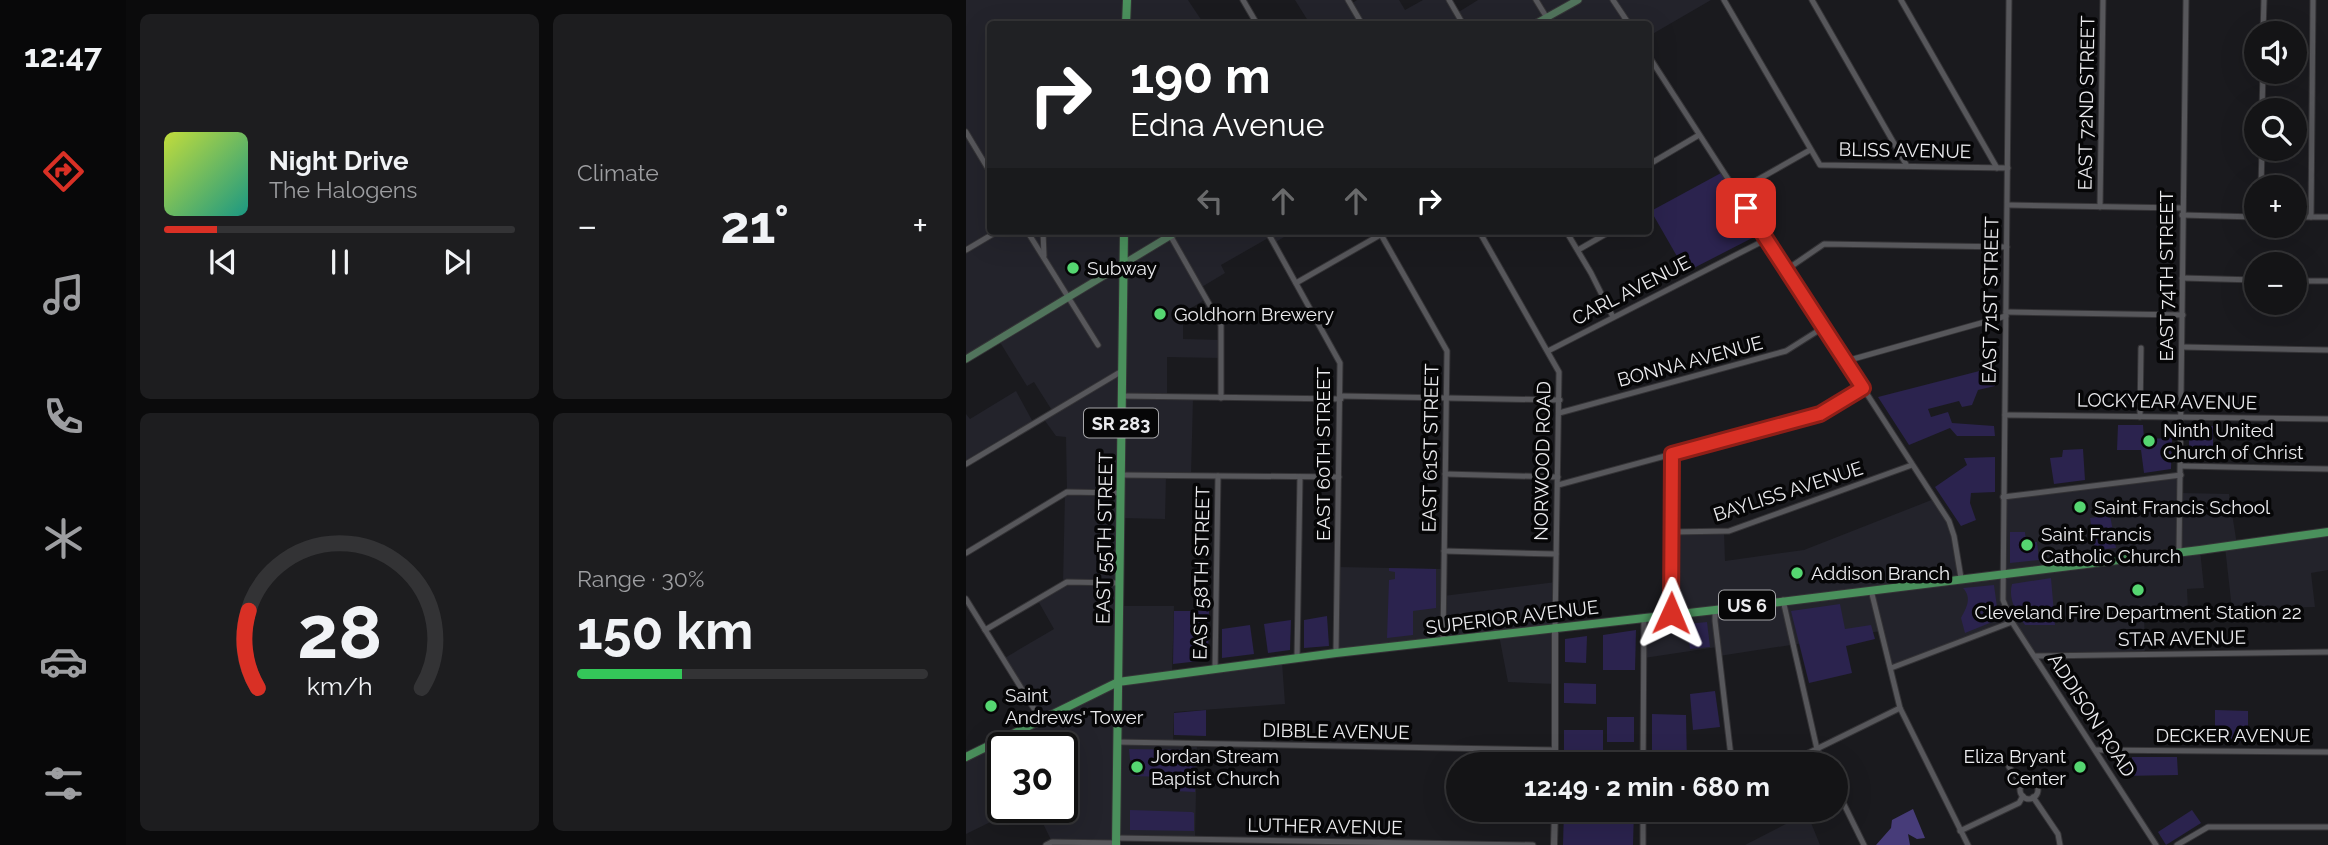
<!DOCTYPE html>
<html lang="en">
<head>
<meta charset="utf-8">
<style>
  :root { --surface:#141416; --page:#1d1d1f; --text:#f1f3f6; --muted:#9d9ea1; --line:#333335; --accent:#d93025 }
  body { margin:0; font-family:Raleway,sans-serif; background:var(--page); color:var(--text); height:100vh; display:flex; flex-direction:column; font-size:26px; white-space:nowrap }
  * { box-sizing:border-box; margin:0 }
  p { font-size:23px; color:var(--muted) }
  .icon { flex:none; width:38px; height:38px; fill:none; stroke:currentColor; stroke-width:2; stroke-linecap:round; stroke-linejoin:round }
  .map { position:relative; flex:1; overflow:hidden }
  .sheet { display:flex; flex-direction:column; gap:14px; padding:14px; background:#0b0b0c; width:840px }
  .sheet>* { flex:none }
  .guide { position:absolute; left:21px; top:21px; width:665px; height:214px; border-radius:7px; box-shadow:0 7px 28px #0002,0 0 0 2px var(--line); background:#202124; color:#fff; overflow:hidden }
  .fabs { position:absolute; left:1278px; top:21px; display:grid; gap:14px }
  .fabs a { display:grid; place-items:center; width:63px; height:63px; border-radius:50%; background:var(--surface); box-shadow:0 7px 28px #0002,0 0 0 2px var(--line); font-size:35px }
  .speed { position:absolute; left:21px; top:732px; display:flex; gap:14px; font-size:35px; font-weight:700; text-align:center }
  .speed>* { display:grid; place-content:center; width:91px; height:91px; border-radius:50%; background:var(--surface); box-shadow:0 7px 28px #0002,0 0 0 2px var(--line); line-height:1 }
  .speed .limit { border:4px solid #111; border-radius:10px; background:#fff; color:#111 }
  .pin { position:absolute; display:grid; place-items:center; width:60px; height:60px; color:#fff; margin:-30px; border-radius:14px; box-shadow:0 4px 10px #0006 }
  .me { position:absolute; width:77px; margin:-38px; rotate:1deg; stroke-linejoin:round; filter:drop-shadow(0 0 5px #0008) }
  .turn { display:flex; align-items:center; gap:24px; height:147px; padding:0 28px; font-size:32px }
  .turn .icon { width:91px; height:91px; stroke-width:2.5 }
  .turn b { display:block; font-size:49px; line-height:60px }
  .lanes { display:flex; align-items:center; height:66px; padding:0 28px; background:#0003; justify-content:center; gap:35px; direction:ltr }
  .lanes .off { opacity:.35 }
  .big { font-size:52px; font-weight:700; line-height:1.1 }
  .sheet .tile { flex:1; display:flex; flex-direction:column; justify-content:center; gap:10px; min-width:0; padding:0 24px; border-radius:10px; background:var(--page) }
  .sheet .dial { align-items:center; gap:0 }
  .dial svg { height:182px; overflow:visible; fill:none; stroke:var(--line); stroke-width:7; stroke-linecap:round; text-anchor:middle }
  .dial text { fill:var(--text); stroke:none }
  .song { display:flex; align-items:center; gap:21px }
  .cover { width:84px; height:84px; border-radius:10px; background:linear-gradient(135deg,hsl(70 70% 55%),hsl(170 70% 35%)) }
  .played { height:7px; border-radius:4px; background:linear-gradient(90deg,var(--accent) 15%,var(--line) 15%) }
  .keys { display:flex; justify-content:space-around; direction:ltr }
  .heat { display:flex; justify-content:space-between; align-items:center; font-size:38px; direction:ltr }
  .charge { height:10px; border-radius:5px; background:linear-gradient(90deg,#34c759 30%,var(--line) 0) }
  .sheet .tiles { flex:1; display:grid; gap:14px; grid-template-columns:repeat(2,1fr) }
  .trip { position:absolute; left:480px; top:752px; width:402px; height:70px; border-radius:35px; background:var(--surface); box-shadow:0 7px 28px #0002,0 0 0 2px var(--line); font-weight:700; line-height:70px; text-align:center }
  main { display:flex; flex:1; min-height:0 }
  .dock { display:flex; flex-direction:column; width:126px; justify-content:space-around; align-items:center; background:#080809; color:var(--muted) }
  .dock .icon { width:49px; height:49px }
  .dock .on { color:var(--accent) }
  .dock b { font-size:32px; color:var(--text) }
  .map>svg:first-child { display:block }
</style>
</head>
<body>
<main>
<nav class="dock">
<b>12:47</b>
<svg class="icon on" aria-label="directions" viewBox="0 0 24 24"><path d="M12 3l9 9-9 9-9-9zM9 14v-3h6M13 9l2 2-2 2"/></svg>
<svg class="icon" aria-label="music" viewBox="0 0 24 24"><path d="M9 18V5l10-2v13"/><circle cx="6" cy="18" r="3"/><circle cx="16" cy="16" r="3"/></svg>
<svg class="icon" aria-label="phone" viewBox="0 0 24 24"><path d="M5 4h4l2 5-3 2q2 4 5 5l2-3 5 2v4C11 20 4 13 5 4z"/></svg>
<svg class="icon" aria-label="climate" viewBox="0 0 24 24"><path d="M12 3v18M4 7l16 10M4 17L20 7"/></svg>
<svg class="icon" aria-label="car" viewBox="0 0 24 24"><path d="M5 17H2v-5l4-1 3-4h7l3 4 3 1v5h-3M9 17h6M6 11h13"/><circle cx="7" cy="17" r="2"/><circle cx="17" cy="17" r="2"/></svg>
<svg class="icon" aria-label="filters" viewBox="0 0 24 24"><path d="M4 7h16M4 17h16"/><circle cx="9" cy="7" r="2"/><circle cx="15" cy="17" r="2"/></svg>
</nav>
<section class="sheet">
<div class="tiles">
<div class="tile">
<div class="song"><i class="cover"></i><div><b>Night Drive</b><p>The Halogens</p></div></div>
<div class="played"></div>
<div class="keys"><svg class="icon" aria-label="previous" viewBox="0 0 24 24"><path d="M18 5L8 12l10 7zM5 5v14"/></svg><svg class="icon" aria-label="pause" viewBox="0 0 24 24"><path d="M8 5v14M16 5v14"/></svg><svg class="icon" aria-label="next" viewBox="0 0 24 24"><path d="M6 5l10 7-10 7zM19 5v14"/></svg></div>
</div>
<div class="tile"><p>Climate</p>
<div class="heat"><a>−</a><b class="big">21°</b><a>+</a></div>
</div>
<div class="tile dial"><svg viewBox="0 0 100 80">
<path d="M14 69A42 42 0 1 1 86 69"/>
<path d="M14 69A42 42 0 0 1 10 35" stroke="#d93025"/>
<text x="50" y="56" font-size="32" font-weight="700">28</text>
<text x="50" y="72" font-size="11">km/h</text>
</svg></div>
<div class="tile"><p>Range · 30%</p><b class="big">150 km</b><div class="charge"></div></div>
</div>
</section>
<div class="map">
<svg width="1362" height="845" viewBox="0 0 1362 845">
  <rect width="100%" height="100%" fill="#1a1a1e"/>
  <!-- built -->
  <g fill="#23232b">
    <polygon points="0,0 222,0 238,24 24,24 24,231 328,231 308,243 304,237 255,265 259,273 234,288 240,299 217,313 217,339 255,340 255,358 201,357 201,397 227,398 225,476 200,476 199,519 154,518 153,606 208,606 206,675 316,662 319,704 208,712 207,743 231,744 229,839 151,838 150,843 86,842 69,807 96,807 96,747 37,747 37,807 55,807 0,834 0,749 4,755 75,720 37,659 88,629 71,599 97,584 99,493 101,491 100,437 90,436 77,418 87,412 68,382 61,386 32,339 0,359"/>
    <polygon points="329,0 382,0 385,4 391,0 433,0 439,10 457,0 483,0 491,13 512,0 745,0 683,36 682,24 344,24"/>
    <polygon points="50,391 68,424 0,464 0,414 4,419"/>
    <polygon points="1215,475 1215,493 1263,494 1271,545 1362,532 1362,570 1345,573 1349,607 1266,609 1259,547 1234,550 1238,588 1221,589 1222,610 1178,611 1179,655 1070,656 1046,622 925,668 915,631 753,656 751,647 678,658 678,617 705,613 706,532 758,532 759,561 838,550 968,499 983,521 995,577 1037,574 1037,497"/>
    <polygon points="372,567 477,569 477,596 590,582 589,684 542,682 533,635 370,653"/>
    <polygon points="841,813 854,845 779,845"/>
  </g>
  <!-- green -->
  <g fill="#2b234e">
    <polygon points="755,173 792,235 720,272 685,211"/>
    <polygon points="1029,367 1029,386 1012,390 1006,405 996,407 993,401 962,409 965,417 982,412 986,423 1028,426 1029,436 991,436 984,428 943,445 912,397"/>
    <polygon points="1152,425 1177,425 1178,439 1206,438 1205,469 1178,473 1175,450 1151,450"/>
    <rect x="1223" y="426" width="24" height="25"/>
    <polygon points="1117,449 1119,480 1088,484 1084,458 1096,457 1097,450"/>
    <polygon points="1029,457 1029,492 1005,493 1004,503 1010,520 995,526 969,487 1001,465 998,458"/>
    <polygon points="1144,515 1150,548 1129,550 1124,518"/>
    <polygon points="1044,532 1059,532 1060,542 1071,542 1073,560 1044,563"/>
    <polygon points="423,568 470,569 470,608 447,611 447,635 421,638 423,580 429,579 429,572 423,571"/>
    <path d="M1085,578L1089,625H1059C1050,613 1042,599 1046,584Z"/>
    <path d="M1028,585L1031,607L1036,618L999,633L995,618C1001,607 1006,598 997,588Z"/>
    <polygon points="874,604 879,629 905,625 909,639 880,646 886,673 843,683 825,611"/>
    <polygon points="208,611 243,611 242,660 207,664"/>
    <polygon points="361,616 363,646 338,648 338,620"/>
    <polygon points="325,620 324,650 302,653 298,624"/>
    <polygon points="741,622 744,647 724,649 721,624"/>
    <polygon points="284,625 288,654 256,658 256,629"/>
    <polygon points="670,630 669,670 637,670 637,635"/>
    <polygon points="621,636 620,663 599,662 599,639"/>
    <polygon points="598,683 630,684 630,704 598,703"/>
    <polygon points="749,691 754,727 727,730 724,694"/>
    <polygon points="240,710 240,736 208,735 208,713"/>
    <polygon points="1249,710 1282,711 1282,742 1249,742"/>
    <polygon points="686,714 720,715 721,765 686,765"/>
    <rect x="641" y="717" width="27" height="25"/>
    <rect x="598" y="730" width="39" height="35"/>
    <polygon points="163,749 229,750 229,792 208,791 207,780 203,777 163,776 178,774 178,764 174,764 173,760 164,760"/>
    <polygon points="1166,757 1211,757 1212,775 1156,776 1149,765 1166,765"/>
    <polygon points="164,810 226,812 228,813 228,831 164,830"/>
    <polygon points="598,810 668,810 667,845 597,845"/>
    <polygon points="1226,810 1235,823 1200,845 1192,832"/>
  </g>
  <!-- forest -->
  <polygon fill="#473c79" points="947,809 959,838 951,839 942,834 944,845 910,845 925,828 926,820"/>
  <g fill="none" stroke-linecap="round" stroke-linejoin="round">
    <defs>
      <g id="minor">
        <polyline points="277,0 291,24"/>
        <polyline points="382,0 396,24"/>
        <polyline points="483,0 497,24"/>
        <polyline points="570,0 581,18"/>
        <polyline points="647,0 663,24"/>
        <polyline points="758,0 854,165 1042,168"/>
        <polyline points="846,0 941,166"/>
        <polyline points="935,0 1031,168"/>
        <polyline points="1043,0 1037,600 1046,622 1190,845"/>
        <polyline points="1297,33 1298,0"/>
        <polyline points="682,55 983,521 988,536 995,578"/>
        <polyline points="1296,110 1297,72"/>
        <polyline points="0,132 24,172"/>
        <polyline points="682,165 733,135"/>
        <polyline points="1295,187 1296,149"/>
        <polyline points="770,192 844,150"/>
        <polyline points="1042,205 1216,208"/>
        <polyline points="1134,207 1137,0"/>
        <polyline points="1216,215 1290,217"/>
        <polyline points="1328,217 1362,217"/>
        <polyline points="1345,217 1347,0"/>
        <polyline points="61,231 132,345"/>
        <polyline points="77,231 78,256"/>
        <polyline points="301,231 374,363 370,653"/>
        <polyline points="413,231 481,351 477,641"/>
        <polyline points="513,231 593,372 589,628"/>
        <polyline points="600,231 625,273 647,317"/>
        <polyline points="204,235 255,325 255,398"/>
        <polyline points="0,250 32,231"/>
        <polyline points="612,250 645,231"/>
        <polyline points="820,270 858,244 1041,247"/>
        <polyline points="1216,278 1290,280"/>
        <polyline points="1328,281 1362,281"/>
        <polyline points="330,283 421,231"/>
        <polyline points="1040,312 1217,315"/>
        <polyline points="1216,347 1362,350"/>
        <polyline points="582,351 801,239"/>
        <polyline points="880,361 1040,316"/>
        <polyline points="155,396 375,399"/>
        <polyline points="375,396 594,400"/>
        <polyline points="593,413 820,351 858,327"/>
        <polyline points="1039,415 1362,419"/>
        <polyline points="1174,417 1175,348"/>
        <polyline points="0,464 156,371"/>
        <polyline points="1215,466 1362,469"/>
        <polyline points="479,474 592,477"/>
        <polyline points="155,475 373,477"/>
        <polyline points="592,485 854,414 897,388"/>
        <polyline points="1037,497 1215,475"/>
        <polyline points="706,532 763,531 946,465"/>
        <polyline points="478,551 590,554"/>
        <polyline points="1213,552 1220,0"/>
        <polyline points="0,553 101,492 154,493"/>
        <polyline points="905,590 934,708 1002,845"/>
        <polyline points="0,599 75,720"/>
        <polyline points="817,600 851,749 858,765"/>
        <polyline points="749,610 749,621 766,765"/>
        <polyline points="705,613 707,454"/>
        <polyline points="19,630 101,582 153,583"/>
        <polyline points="1070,656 1362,652"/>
        <polyline points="331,659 334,477"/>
        <polyline points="925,668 1046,622"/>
        <polyline points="249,670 252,476"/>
        <polyline points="151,742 589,750"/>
        <polyline points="1130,750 1362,752"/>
        <polyline points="677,765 678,617"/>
        <polyline points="818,765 934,708"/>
        <polyline points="1043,767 1056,784"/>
        <circle cx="1063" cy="790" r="9"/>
        <polyline points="870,788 898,845"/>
        <polyline points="1067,797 1092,834 1094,845"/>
        <polyline points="677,817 715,810"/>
        <polyline points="994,831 1053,803 1057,796"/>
        <polyline points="150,838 567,845"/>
        <polyline points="80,845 86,842 150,843"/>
        <polyline points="677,845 677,810"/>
        <polyline points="1211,845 1242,827 1362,827"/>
      </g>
      <g id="tertiary">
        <polyline points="589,628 589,765"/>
        <polyline points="588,845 589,810"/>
      </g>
      <g id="secondary">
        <polyline points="569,24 612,0"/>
        <polyline points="0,359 212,231"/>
      </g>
      <g id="primary">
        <polyline points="160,24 161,0"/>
        <polyline points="0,757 152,682 370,653 749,610 1234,550 1362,532"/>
        <polyline points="150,845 158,231"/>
      </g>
    </defs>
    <!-- minor casing -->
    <use href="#minor" stroke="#343336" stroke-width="7"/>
    <!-- tertiary casing -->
    <use href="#tertiary" stroke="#343336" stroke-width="8"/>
    <!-- secondary casing -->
    <use href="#secondary" stroke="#343336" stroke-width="9"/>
    <!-- primary casing -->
    <use href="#primary" stroke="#343336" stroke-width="10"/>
    <!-- minor -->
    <use href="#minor" stroke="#57575b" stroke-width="5"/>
    <!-- tertiary -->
    <use href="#tertiary" stroke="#57575b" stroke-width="6"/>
    <!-- secondary -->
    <use href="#secondary" stroke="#51745c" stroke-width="7"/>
    <!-- primary -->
    <use href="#primary" stroke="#4a905c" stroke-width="8"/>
  </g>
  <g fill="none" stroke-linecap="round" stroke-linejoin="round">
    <defs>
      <polyline id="route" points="705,613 706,454 854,414 897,388 780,208"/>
    </defs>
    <!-- route casing -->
    <use href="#route" stroke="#8d1f18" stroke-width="18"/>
    <!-- route -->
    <use href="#route" stroke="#d93025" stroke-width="12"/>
  </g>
  <!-- markers -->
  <g fill="#55d671" stroke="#060607" stroke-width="2.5">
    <circle cx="107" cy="268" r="7"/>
    <circle cx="194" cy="314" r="7"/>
    <circle cx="1183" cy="441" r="7"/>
    <circle cx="1114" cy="507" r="7"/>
    <circle cx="1061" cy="545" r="7"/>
    <circle cx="831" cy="573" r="7"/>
    <circle cx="1172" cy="590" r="7"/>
    <circle cx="25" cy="706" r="7"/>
    <circle cx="171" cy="767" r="7"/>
    <circle cx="1114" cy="767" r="7"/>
  </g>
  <g text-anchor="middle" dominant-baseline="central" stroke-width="7" stroke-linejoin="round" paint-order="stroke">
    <!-- shield labels -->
    <g fill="#060607" stroke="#a6a6a9" stroke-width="2">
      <rect x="118" y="408.5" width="74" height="29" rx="5"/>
      <rect x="753" y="590.5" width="56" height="29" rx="5"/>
    </g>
    <g font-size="18" font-weight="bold" fill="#ebebee">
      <text x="155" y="423">SR 283</text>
      <text x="781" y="605">US 6</text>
    </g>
    <!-- street labels -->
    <g font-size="19" fill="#ebebee" stroke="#060607">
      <text transform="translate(1120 103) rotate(-89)">EAST 72ND STREET</text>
      <text transform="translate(939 150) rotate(1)">BLISS AVENUE</text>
      <text transform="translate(1200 276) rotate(-90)">EAST 74TH STREET</text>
      <text transform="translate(665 290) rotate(-27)">CARL AVENUE</text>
      <text transform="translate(1024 300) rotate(-89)">EAST 71ST STREET</text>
      <text transform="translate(724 361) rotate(-15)">BONNA AVENUE</text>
      <text transform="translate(1201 401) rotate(1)">LOCKYEAR AVENUE</text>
      <text transform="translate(464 448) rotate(-89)">EAST 61ST STREET</text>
      <text transform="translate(357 454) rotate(-90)">EAST 60TH STREET</text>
      <text transform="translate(576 461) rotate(-89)">NORWOOD ROAD</text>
      <text transform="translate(822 491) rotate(-18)">BAYLISS AVENUE</text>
      <text transform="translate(138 538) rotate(-89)">EAST 55TH STREET</text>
      <text transform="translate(235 573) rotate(-89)">EAST 58TH STREET</text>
      <text transform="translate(546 617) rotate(-7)">SUPERIOR AVENUE</text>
      <text transform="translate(1216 638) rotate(-1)">STAR AVENUE</text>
      <text transform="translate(1126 715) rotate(57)">ADDISON ROAD</text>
      <text transform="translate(370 731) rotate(1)">DIBBLE AVENUE</text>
      <text x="1267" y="735">DECKER AVENUE</text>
      <text transform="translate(359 826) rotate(1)">LUTHER AVENUE</text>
    </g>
    <!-- poi labels -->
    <g font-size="19" fill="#ebebee" stroke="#060607" text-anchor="start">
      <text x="121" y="268">Subway</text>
      <text x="208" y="314">Goldhorn Brewery</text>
      <text x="1197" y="430">Ninth United<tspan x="1197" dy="22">Church of Christ</tspan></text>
      <text x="1128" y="507">Saint Francis School</text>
      <text x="1075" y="534">Saint Francis<tspan x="1075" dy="22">Catholic Church</tspan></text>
      <text x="845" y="573">Addison Branch</text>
      <text x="1172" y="612" text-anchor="middle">Cleveland Fire Department Station 22</text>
      <text x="39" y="695">Saint<tspan x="39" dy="22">Andrews' Tower</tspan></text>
      <text x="185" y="756">Jordan Stream<tspan x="185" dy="22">Baptist Church</tspan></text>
      <text x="1100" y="756" text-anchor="end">Eliza Bryant<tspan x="1100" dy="22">Center</tspan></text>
    </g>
  </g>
</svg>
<div class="fabs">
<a><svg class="icon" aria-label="sound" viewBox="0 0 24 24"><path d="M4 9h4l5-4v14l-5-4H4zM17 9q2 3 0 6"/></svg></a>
<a><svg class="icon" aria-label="search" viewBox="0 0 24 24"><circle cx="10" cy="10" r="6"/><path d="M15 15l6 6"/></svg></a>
<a>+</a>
<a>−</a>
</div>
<div class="speed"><div class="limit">30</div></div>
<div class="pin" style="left:780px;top:208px;background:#d93025"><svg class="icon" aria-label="arrive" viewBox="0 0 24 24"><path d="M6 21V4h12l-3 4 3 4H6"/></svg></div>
<svg class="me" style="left:705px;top:613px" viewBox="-20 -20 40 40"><path d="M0-17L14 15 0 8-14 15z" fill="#d93025" stroke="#fff" stroke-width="4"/></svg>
<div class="trip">12:49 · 2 min · 680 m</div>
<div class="guide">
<div class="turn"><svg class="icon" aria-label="right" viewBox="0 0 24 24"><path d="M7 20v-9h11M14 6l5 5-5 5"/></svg><div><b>190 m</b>Edna Avenue</div></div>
<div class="lanes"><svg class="icon off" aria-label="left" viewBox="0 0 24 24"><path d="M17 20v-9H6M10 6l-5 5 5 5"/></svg><svg class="icon off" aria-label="ahead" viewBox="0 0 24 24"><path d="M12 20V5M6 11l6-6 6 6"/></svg><svg class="icon off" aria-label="ahead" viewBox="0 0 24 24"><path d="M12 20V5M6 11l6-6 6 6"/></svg><svg class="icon" aria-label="right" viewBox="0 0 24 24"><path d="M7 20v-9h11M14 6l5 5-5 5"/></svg></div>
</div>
</div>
</main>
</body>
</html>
